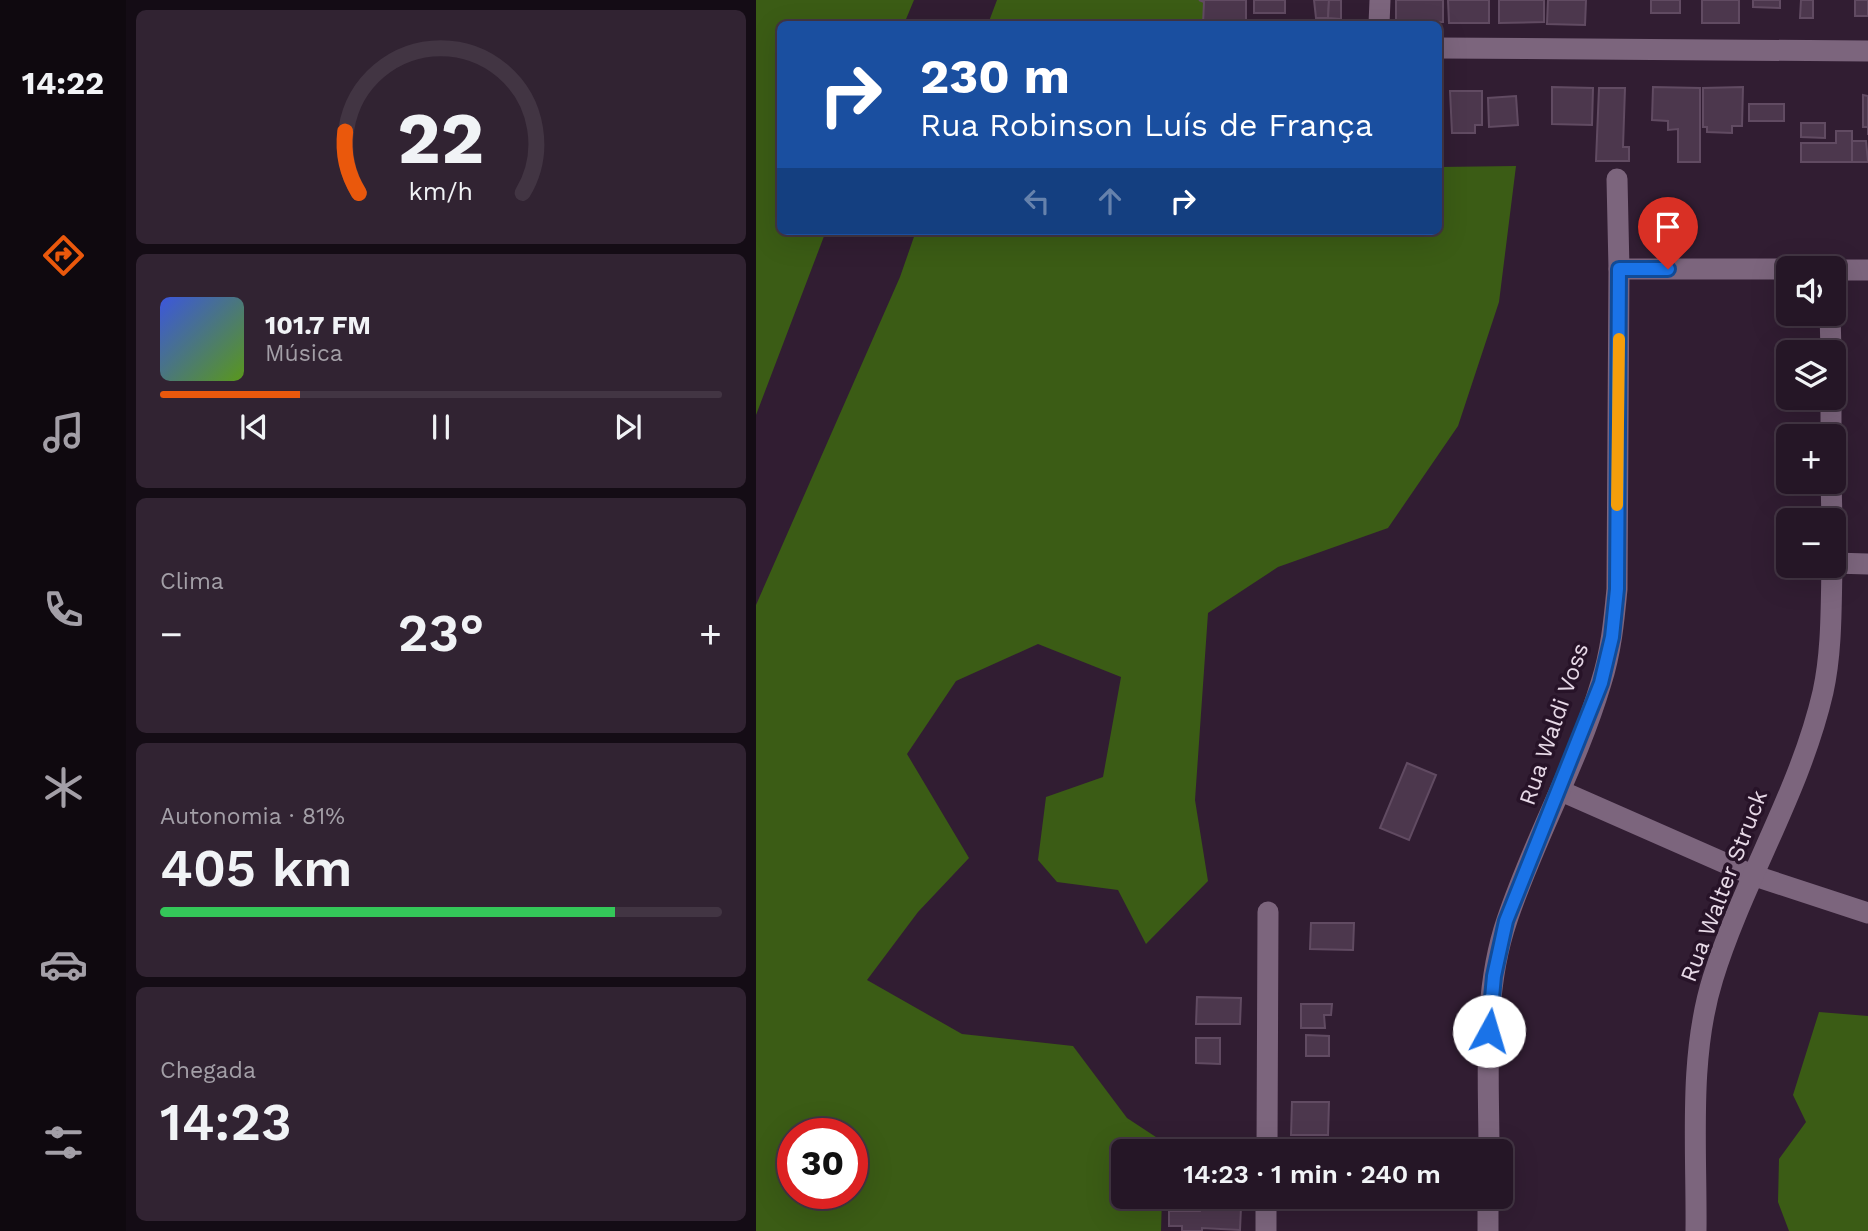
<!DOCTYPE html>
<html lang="pt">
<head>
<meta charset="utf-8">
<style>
  :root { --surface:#251626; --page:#312332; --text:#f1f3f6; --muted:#a39fa7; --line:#423543; --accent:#ea580c }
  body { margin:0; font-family:"Work Sans",sans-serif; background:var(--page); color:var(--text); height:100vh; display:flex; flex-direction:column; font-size:26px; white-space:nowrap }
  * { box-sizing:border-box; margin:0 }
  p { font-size:23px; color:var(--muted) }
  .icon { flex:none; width:38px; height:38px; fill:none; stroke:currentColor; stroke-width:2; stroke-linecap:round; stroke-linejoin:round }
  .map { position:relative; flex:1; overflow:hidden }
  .details { display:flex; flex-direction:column; gap:10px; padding:10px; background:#140c15; width:630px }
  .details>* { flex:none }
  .banner { position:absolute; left:21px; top:21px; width:665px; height:214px; border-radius:10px; box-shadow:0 7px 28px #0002,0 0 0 2px var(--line); background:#1a4fa0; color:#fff; overflow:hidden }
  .fabs { position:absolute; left:1020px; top:256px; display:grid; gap:14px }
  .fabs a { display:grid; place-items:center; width:70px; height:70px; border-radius:10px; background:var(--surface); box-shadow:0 7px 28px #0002,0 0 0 2px var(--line); font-size:35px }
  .speed { position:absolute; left:21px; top:1118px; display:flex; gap:14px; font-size:35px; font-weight:700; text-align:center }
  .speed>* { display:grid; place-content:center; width:91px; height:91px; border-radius:50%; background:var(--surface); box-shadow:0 7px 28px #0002,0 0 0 2px var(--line); line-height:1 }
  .speed .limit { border:10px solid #d22; background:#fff; color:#111 }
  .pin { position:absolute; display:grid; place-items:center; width:60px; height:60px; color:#fff; margin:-72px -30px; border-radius:50% 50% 50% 0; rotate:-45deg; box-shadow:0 0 7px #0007 }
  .pin .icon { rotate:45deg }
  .me { position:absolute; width:77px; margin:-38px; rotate:6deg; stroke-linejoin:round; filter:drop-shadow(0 0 5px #0008) }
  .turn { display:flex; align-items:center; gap:24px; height:147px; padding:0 28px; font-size:32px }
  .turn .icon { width:91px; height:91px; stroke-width:2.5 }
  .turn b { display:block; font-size:49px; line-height:60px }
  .lanes { display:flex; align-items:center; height:66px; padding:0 28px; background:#0003; justify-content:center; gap:35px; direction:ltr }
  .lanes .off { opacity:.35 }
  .big { font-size:52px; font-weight:600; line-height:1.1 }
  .details .widget { flex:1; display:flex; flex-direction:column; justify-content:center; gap:10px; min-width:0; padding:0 24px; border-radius:10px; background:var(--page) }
  .details .dial { align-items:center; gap:0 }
  .dial svg { height:182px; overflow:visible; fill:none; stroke:var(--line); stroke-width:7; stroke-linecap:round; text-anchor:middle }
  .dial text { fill:var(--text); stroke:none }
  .song { display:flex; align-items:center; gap:21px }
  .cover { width:84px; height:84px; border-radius:10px; background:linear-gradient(135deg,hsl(230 70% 55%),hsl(90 70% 35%)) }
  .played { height:7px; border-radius:4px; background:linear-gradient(90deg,var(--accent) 25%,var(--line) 25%) }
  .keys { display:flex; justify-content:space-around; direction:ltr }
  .heat { display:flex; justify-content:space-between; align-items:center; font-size:38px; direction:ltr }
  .charge { height:10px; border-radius:5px; background:linear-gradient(90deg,#34c759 81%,var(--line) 0) }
  .trip { position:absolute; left:355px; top:1139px; width:402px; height:70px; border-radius:10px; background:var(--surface); box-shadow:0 7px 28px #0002,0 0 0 2px var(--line); font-weight:600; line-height:70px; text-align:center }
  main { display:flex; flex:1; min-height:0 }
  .dock { display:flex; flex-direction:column; width:126px; justify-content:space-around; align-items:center; background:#0f090f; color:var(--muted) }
  .dock .icon { width:49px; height:49px }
  .dock .active { color:var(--accent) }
  .dock b { font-size:32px; color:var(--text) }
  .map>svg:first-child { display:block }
</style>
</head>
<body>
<main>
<nav class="dock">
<b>14:22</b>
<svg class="icon active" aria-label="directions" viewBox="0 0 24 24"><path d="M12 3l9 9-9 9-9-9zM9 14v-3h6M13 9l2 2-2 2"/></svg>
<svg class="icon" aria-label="music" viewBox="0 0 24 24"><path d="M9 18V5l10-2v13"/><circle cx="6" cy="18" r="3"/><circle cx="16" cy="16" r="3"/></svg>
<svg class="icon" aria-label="phone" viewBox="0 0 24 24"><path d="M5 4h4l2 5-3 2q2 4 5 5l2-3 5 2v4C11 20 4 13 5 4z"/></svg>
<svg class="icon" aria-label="climate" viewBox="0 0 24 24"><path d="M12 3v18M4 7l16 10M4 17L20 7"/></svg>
<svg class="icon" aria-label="car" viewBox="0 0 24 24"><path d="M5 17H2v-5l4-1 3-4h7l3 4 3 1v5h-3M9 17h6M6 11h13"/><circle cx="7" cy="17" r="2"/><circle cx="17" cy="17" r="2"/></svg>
<svg class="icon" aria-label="filters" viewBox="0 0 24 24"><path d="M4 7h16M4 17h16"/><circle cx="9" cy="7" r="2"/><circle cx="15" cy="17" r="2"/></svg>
</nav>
<section class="details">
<div class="widget dial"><svg viewBox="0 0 100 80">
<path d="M14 69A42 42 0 1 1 86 69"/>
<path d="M14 69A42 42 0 0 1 8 42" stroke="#ea580c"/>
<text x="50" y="56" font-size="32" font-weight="700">22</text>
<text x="50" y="72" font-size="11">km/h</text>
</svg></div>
<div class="widget">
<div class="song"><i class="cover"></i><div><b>101.7 FM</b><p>Música</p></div></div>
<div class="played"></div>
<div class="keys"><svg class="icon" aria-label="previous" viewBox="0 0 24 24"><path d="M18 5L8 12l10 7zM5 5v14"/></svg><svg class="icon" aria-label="pause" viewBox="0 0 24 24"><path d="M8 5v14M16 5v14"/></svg><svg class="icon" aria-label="next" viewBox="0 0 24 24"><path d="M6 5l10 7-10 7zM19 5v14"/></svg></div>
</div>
<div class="widget"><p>Clima</p>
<div class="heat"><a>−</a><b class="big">23°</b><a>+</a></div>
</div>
<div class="widget"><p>Autonomia · 81%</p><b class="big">405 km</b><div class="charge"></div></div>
<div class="widget"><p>Chegada</p><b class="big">14:23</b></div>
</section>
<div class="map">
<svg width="1112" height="1231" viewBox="0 0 1112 1231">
  <rect width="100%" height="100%" fill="#311d32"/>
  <!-- forest -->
  <g fill="#3b5c15" fill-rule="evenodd">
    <polygon points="0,0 158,0 148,24 24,24 24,231 70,231 0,415"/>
    <polygon points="241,0 449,0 449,24 232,24"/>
    <path d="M760,166L743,302L702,426L632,528L522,567L452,613L439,800L452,881L390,944L362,890L301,882L282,860L290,797L347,777L365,677L282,644L200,681L151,754L213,858L162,912L111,980L206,1034L317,1046L371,1118L406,1141V1151L368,1152V1197H406L405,1231H0V605L144,277L160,231H682L683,167ZM37,1134H96V1194H37Z"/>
    <polygon points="1063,1012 1112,1016 1112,1231 1033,1231 1022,1202 1023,1159 1050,1122 1037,1095"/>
  </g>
  <!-- building -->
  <g fill="#4c374d" stroke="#614b62" stroke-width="2">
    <polygon points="443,0 490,0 490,24 447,24 448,2"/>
    <rect x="498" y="0" width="31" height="13"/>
    <polygon points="558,0 573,0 572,18 560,18"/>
    <polygon points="573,0 585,0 585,19 572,18"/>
    <polygon points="640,0 687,0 687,22 640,23"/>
    <polygon points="692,0 733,0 733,23 693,23"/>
    <polygon points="743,0 788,0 788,22 743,23"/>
    <polygon points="792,0 830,0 829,25 791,24"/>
    <rect x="895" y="0" width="29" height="13"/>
    <rect x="946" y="0" width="37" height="23"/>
    <polygon points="997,0 1024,0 1024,8 997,7"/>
    <polygon points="1045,0 1057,0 1057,18 1044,18"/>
    <rect x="1099" y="0" width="13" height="16"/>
    <polygon points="796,87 837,88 836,125 796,124"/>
    <polygon points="897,87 944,88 944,162 922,162 922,129 912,130 912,121 896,120"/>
    <polygon points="987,87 986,126 976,126 976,133 951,132 951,127 947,127 947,88"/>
    <polygon points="843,88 869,88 867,147 873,147 873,161 840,161"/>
    <polygon points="694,91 726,91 726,125 719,125 719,133 696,133"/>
    <polygon points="1107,95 1112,96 1112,135 1112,127 1107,127"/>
    <polygon points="760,96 762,125 733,127 732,98"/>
    <rect x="993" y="104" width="35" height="17"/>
    <polygon points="1045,123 1069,123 1069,138 1045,137"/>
    <polygon points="1080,131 1096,131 1096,162 1045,162 1045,143 1080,143"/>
    <polygon points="1096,141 1110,141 1112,162 1096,162"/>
    <polygon points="651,763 680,775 653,840 624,828"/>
    <polygon points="555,923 598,923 597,950 554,949"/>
    <polygon points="441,997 485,998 484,1024 440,1024"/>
    <polygon points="545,1004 576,1004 575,1015 568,1015 569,1028 545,1028"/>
    <polygon points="550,1035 573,1036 573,1056 550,1056"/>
    <polygon points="440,1038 464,1038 464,1064 440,1063"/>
    <polygon points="536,1102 573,1102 572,1135 535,1135"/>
    <polygon points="407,1197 440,1197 440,1203 407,1202"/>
    <polygon points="540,1197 579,1197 569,1202 540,1202"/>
    <polygon points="445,1207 485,1207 484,1230 446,1228 446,1231 426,1231 426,1226 413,1226 413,1211 444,1211"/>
  </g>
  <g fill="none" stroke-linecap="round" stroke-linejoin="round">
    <!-- minor -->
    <g stroke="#7c657d" stroke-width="21">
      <polyline points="623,24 624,0"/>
      <polyline points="682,48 1112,51"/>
      <polyline points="863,269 1032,269"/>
      <polyline points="1078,270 1112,270"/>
      <polyline points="1074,313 1075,352"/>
      <polyline points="1075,397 1075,436"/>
      <polyline points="1075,481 1076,520"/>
      <polyline points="1078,563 1112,564"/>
      <polyline points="805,791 996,875 1112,913"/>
      <polyline points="511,1152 512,912"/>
      <path d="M733,1152C733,1075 726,993 751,920C778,839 821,764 845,683C855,652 858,621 861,589L863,269L861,179"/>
      <polyline points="510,1231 510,1197"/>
      <polyline points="732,1231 732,1197"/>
      <path d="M940,1231C941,1148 932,1058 957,978C987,881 1044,792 1067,692C1076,651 1075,607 1076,565"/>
    </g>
  </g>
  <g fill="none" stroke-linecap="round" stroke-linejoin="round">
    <defs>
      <polyline id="route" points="733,1031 738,976 750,921 845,683 856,637 861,589 863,269 912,269"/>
    </defs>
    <!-- route casing -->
    <use href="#route" stroke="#114b97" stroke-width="18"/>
    <!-- route -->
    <use href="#route" stroke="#1a73e8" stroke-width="12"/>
    <!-- slow -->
    <polyline stroke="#f59e0b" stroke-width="12" points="861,505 863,339"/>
  </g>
  <g text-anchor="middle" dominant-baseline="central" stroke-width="7" stroke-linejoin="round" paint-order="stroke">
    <!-- street labels -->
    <g font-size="23" fill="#e7d9e7" stroke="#271328">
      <text transform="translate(798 724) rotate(-71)">Rua Waldi Voss</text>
      <text transform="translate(968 886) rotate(-69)">Rua Walter Struck</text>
    </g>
  </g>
</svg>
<div class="fabs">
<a><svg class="icon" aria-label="sound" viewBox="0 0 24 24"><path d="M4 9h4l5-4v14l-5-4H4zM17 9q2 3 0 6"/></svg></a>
<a><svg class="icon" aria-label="layers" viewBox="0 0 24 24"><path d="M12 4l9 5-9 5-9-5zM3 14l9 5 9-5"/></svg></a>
<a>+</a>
<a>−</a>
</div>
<div class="speed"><div class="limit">30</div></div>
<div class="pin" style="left:912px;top:269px;background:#d93025"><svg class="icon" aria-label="arrive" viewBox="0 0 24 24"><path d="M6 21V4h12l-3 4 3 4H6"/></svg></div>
<svg class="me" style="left:733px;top:1031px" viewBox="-20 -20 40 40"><circle r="19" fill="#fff"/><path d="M0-13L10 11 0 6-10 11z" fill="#1a73e8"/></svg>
<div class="trip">14:23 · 1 min · 240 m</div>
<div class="banner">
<div class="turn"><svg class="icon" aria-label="right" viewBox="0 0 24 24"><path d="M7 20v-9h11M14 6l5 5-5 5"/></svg><div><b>230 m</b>Rua Robinson Luís de França</div></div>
<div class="lanes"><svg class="icon off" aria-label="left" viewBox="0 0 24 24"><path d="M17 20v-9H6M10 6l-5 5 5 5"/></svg><svg class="icon off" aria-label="ahead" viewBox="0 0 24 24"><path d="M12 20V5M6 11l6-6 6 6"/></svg><svg class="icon" aria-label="right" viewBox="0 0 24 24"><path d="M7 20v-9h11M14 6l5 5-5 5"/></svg></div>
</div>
</div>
</main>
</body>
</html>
